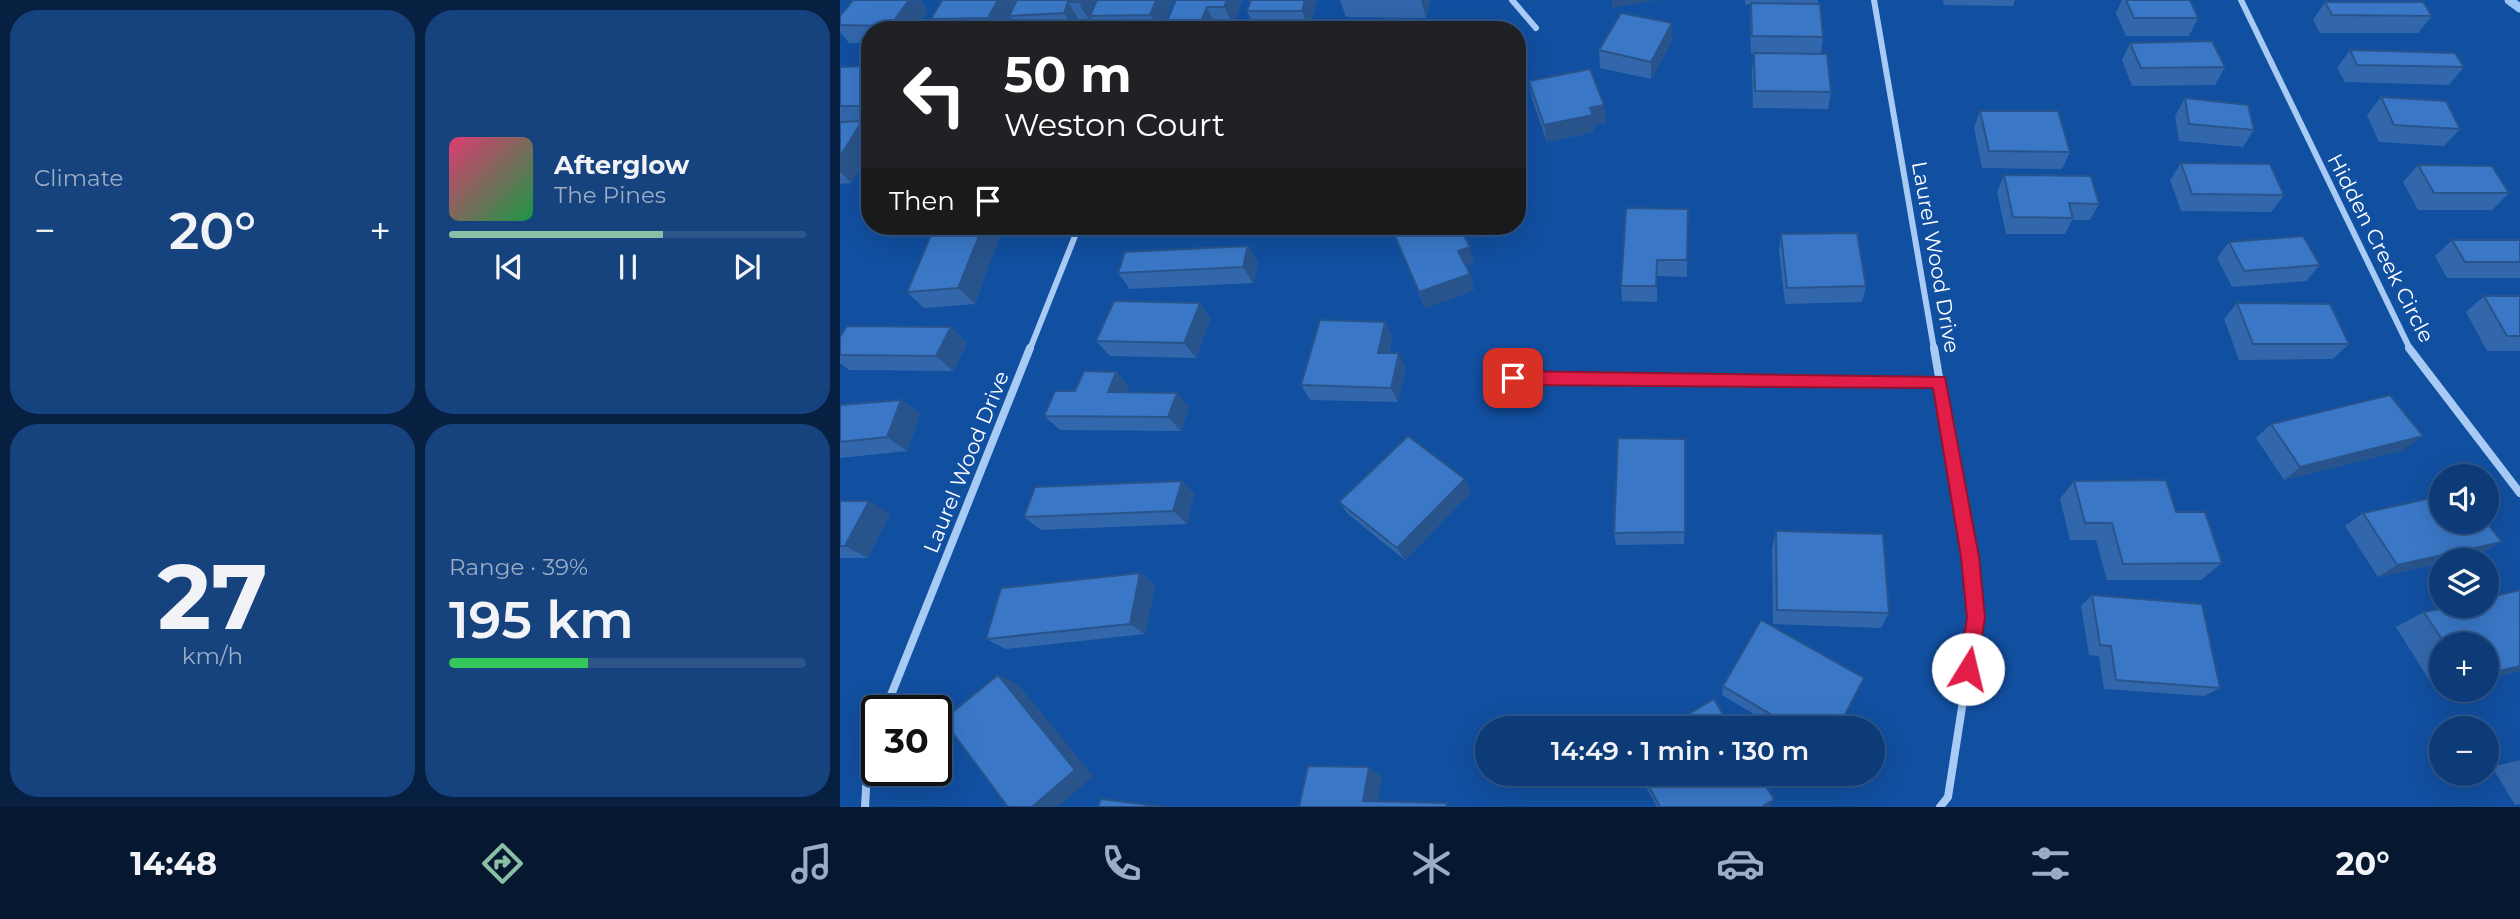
<!DOCTYPE html>
<html lang="en">
<head>
<meta charset="utf-8">
<style>
  :root { --surface:#0d3b78; --page:#16427d; --text:#f1f3f6; --muted:#9aadc6; --line:#2d558a; --accent:#8abfa5 }
  body { margin:0; font-family:Montserrat,sans-serif; background:var(--page); color:var(--text); height:100vh; display:flex; flex-direction:column; font-size:26px; white-space:nowrap }
  * { box-sizing:border-box; margin:0 }
  p { font-size:23px; color:var(--muted) }
  .icon { flex:none; width:38px; height:38px; fill:none; stroke:currentColor; stroke-width:2; stroke-linecap:round; stroke-linejoin:round }
  .map { position:relative; flex:1; overflow:hidden }
  .details { display:flex; flex-direction:column; gap:10px; padding:10px; background:#072042; width:840px }
  .details>* { flex:none }
  .guide { position:absolute; left:21px; top:21px; width:665px; height:214px; border-radius:28px; box-shadow:0 7px 28px #0002,0 0 0 2px var(--line); background:#202124; color:#fff; overflow:hidden }
  .controls { position:absolute; left:1589px; top:464px; display:grid; gap:14px }
  .controls a { display:grid; place-items:center; width:70px; height:70px; border-radius:50%; background:var(--surface); box-shadow:0 7px 28px #0002,0 0 0 2px var(--line); font-size:35px }
  .speed { position:absolute; left:21px; top:695px; display:flex; gap:14px; font-size:35px; font-weight:700; text-align:center }
  .speed>* { display:grid; place-content:center; width:91px; height:91px; border-radius:50%; background:var(--surface); box-shadow:0 7px 28px #0002,0 0 0 2px var(--line); line-height:1 }
  .speed .limit { border:4px solid #111; border-radius:10px; background:#fff; color:#111 }
  .pin { position:absolute; display:grid; place-items:center; width:60px; height:60px; color:#fff; margin:-30px; border-radius:14px; box-shadow:0 4px 10px #0006 }
  .me { position:absolute; width:77px; margin:-38px; rotate:9deg; stroke-linejoin:round; filter:drop-shadow(0 0 5px #0008) }
  .turn { display:flex; align-items:center; gap:24px; height:147px; padding:0 28px; font-size:32px }
  .turn .icon { width:91px; height:91px; stroke-width:2.5 }
  .turn b { display:block; font-size:49px; line-height:60px }
  .then { display:flex; align-items:center; height:66px; padding:0 28px; background:#0003; gap:14px; font-size:26px }
  .big { font-size:52px; font-weight:600; line-height:1.1 }
  .details .card { flex:1; display:flex; flex-direction:column; justify-content:center; gap:10px; min-width:0; padding:0 24px; border-radius:28px; background:var(--page) }
  .details .dial { align-items:center; gap:0 }
  .dial b { font-size:91px; line-height:1 }
  .song { display:flex; align-items:center; gap:21px }
  .cover { width:84px; height:84px; border-radius:10px; background:linear-gradient(135deg,hsl(340 70% 55%),hsl(140 70% 35%)) }
  .played { height:7px; border-radius:4px; background:linear-gradient(90deg,var(--accent) 60%,var(--line) 60%) }
  .keys { display:flex; justify-content:space-around; direction:ltr }
  .heat { display:flex; justify-content:space-between; align-items:center; font-size:38px; direction:ltr }
  .charge { height:10px; border-radius:5px; background:linear-gradient(90deg,#34c759 39%,var(--line) 0) }
  .details .tiles { flex:1; display:grid; gap:10px; grid-template-columns:repeat(2,1fr) }
  .trip { position:absolute; left:635px; top:716px; width:410px; height:70px; border-radius:35px; background:var(--surface); box-shadow:0 7px 28px #0002,0 0 0 2px var(--line); font-weight:600; line-height:70px; text-align:center }
  .menu { display:flex; height:112px; justify-content:space-around; align-items:center; background:#051830; color:var(--muted) }
  .menu .icon { width:49px; height:49px }
  .menu .on { color:var(--accent) }
  .menu b { font-size:32px; color:var(--text) }
  main { display:flex; flex:1; min-height:0 }
  .map>svg:first-child { display:block }
</style>
</head>
<body>
<main>
<section class="details">
<div class="tiles">
<div class="card"><p>Climate</p>
<div class="heat"><a>−</a><b class="big">20°</b><a>+</a></div>
</div>
<div class="card">
<div class="song"><i class="cover"></i><div><b>Afterglow</b><p>The Pines</p></div></div>
<div class="played"></div>
<div class="keys"><svg class="icon" aria-label="previous" viewBox="0 0 24 24"><path d="M18 5L8 12l10 7zM5 5v14"/></svg><svg class="icon" aria-label="pause" viewBox="0 0 24 24"><path d="M8 5v14M16 5v14"/></svg><svg class="icon" aria-label="next" viewBox="0 0 24 24"><path d="M6 5l10 7-10 7zM19 5v14"/></svg></div>
</div>
<div class="card dial"><b>27</b><p>km/h</p></div>
<div class="card"><p>Range · 39%</p><b class="big">195 km</b><div class="charge"></div></div>
</div>
</section>
<div class="map">
<svg width="1680" height="807" viewBox="0 0 1680 807">
  <rect width="100%" height="100%" fill="#114fa0"/>
  <g fill="none" stroke-linecap="round" stroke-linejoin="round">
    <!-- stream -->
    <polyline stroke="#9ac6f8" stroke-width="9" points="1669,0 1680,8"/>
    <!-- minor-far1 -->
    <g stroke="#a8cbf5" stroke-width="6">
      <polyline points="672,0 696,28"/>
      <polyline points="1034,0 1094,349"/>
      <polyline points="1401,0 1570,349"/>
      <polyline points="190,349 239,226"/>
    </g>
    <!-- minor -->
    <g stroke="#a8cbf5" stroke-width="8">
      <polyline points="1094,348 1130,557 1136,618 1108,797 1100,807"/>
      <polyline points="1569,348 1680,493"/>
      <polyline points="673,378 1100,381"/>
      <polyline points="45,710 190,348"/>
      <polyline points="25,807 28,754 37,731"/>
    </g>
  </g>
  <!-- wall -->
  <g fill="#3267ab">
    <polygon points="13,0 80,0 88,11 74,30 30,30 30,43 9,43 0,32 0,16"/>
    <polygon points="102,0 333,0 321,30 258,30 250,17 249,20 239,20 235,30 179,30 171,18 164,30 99,30 91,19"/>
    <polygon points="336,0 402,0 393,25 375,25 373,30 331,30 327,21"/>
    <polygon points="477,0 469,28 415,29 407,11"/>
    <polygon points="500,0 590,0 586,18 506,17"/>
    <polygon points="905,0 978,0 978,4 983,37 981,54 991,92 988,109 913,108 912,71 914,54 911,54 910,21 911,4 905,5"/>
    <polygon points="1103,0 1175,0 1173,6 1104,5"/>
    <polygon points="1282,0 1350,0 1358,18 1349,36 1286,36 1276,13"/>
    <polygon points="1485,2 1592,16 1578,33 1480,33 1473,20"/>
    <polygon points="832,41 811,79 760,68 759,50"/>
    <polygon points="1290,43 1385,67 1375,85 1292,86 1282,60"/>
    <polygon points="1510,50 1624,67 1609,85 1505,82 1497,68"/>
    <polygon points="30,66 30,123 24,123 30,129 30,153 11,183 0,184 0,67"/>
    <polygon points="689,81 764,105 766,123 754,125 754,132 707,142 692,99"/>
    <polygon points="1541,97 1620,129 1604,146 1539,142 1527,115"/>
    <polygon points="1345,98 1414,130 1403,147 1339,141 1335,116"/>
    <polygon points="1140,111 1230,152 1222,169 1142,168 1134,128"/>
    <polygon points="1341,163 1444,195 1431,212 1341,211 1330,180"/>
    <polygon points="1578,165 1669,193 1652,210 1578,210 1563,182"/>
    <polygon points="1164,175 1259,204 1250,220 1232,220 1225,234 1166,234 1157,192"/>
    <polygon points="848,209 847,277 817,276 817,302 782,301 781,286"/>
    <polygon points="161,232 135,304 84,308 67,292"/>
    <polygon points="941,234 1026,286 1022,302 945,304 939,251"/>
    <polygon points="555,236 634,263 626,266 630,274 634,290 585,308"/>
    <polygon points="1612,240 1680,240 1680,278 1607,278 1595,256"/>
    <polygon points="1389,242 1480,265 1466,281 1392,287 1377,258"/>
    <polygon points="418,262 413,283 290,289 278,273"/>
    <polygon points="1644,296 1680,296 1680,351 1647,351 1626,312"/>
    <polygon points="360,303 370,319 356,358 270,356 256,341"/>
    <polygon points="1397,303 1509,344 1493,359 1399,360 1384,319"/>
    <polygon points="545,322 552,337 549,353 566,368 558,402 470,400 461,385"/>
    <polygon points="111,327 127,343 113,371 9,370 0,363 0,337"/>
    <polygon points="276,372 289,387 287,392 337,393 349,407 341,431 220,430 204,416 235,391"/>
    <polygon points="61,400 80,414 67,451 0,458 0,405"/>
    <polygon points="1431,424 1564,450 1444,480 1416,438"/>
    <polygon points="845,439 844,544 776,545 774,533"/>
    <polygon points="342,481 354,494 347,524 201,530 184,517"/>
    <polygon points="1234,481 1336,512 1382,563 1361,580 1267,580 1256,540 1230,540 1220,499"/>
    <polygon points="631,492 565,560 508,514 499,502"/>
    <polygon points="0,501 50,514 28,558 0,558"/>
    <polygon points="1523,513 1640,554 1601,560 1601,563 1538,577 1505,526"/>
    <polygon points="936,531 1049,613 1041,628 933,624 932,548"/>
    <polygon points="300,573 315,585 305,634 166,649 146,639"/>
    <polygon points="1680,590 1680,671 1647,679 1647,644 1601,644 1601,690 1605,690 1596,691 1556,627 1584,612 1615,606 1647,606 1647,598"/>
    <polygon points="1252,595 1380,688 1364,696 1264,689 1259,656 1249,655 1241,606"/>
    <polygon points="883,686 998,728 937,728 882,695"/>
    <polygon points="1680,760 1680,804 1675,805 1652,767"/>
    <polygon points="799,774 918,774 930,807 817,807"/>
  </g>
  <!-- shaded-wall -->
  <g fill="#29548b">
    <polygon points="69,0 80,0 88,11 74,30 53,30 50,26"/>
    <polygon points="158,0 180,0 169,16 171,18 164,30 157,30 148,18"/>
    <polygon points="239,0 257,0 249,20 238,2"/>
    <polygon points="316,0 333,0 321,30 319,30 310,15"/>
    <polygon points="387,0 402,0 393,25 384,7"/>
    <polygon points="465,0 477,0 469,28 462,11"/>
    <polygon points="581,0 590,0 586,18"/>
    <polygon points="772,0 817,0 772,8"/>
    <polygon points="228,2 239,20 235,30 234,30 224,13"/>
    <polygon points="367,7 375,25 373,30 365,30 361,21"/>
    <polygon points="832,23 832,41 811,79 811,62"/>
    <polygon points="30,97 30,112 24,106"/>
    <polygon points="764,105 766,123 754,125 754,132 707,142 704,125 750,108"/>
    <polygon points="22,121 30,129 30,153 11,183 0,172 0,157"/>
    <polygon points="143,226 156,226 161,232 135,304 118,288"/>
    <polygon points="408,246 418,262 413,283 403,267"/>
    <polygon points="630,247 634,263 623,267 618,251"/>
    <polygon points="630,274 634,290 585,308 579,292"/>
    <polygon points="360,303 370,319 356,358 344,343"/>
    <polygon points="545,322 552,337 545,368 538,353"/>
    <polygon points="111,327 127,343 113,371 96,356"/>
    <polygon points="559,353 566,368 558,402 551,388"/>
    <polygon points="276,372 289,387 281,407 268,392"/>
    <polygon points="337,393 349,407 341,431 328,417"/>
    <polygon points="61,400 80,414 67,451 47,437"/>
    <polygon points="1583,436 1564,450 1444,480 1460,467"/>
    <polygon points="625,479 631,492 565,560 557,548"/>
    <polygon points="342,481 354,494 347,524 333,511"/>
    <polygon points="29,501 50,514 28,558 5,546"/>
    <polygon points="1662,542 1640,554 1613,560 1601,560 1601,563 1538,577 1557,565"/>
    <polygon points="300,573 315,585 305,634 290,624"/>
    <polygon points="1680,666 1680,671 1647,679 1647,674"/>
    <polygon points="158,675 178,684 253,776 218,807 192,807"/>
    <polygon points="529,767 542,777 537,807 523,801"/>
    <polygon points="934,799 930,807 922,807"/>
  </g>
  <!-- building -->
  <g fill="#3a78c7" stroke="#29548b" stroke-width="2">
    <polygon points="13,0 69,0 50,26 0,25 0,16"/>
    <polygon points="102,0 158,0 148,18 91,19"/>
    <polygon points="177,0 239,0 238,2 228,2 224,13 169,16"/>
    <polygon points="257,0 316,0 310,15 250,16"/>
    <polygon points="336,0 387,0 384,7 367,7 361,21 327,21"/>
    <polygon points="411,0 465,0 462,11 407,11"/>
    <polygon points="1286,0 1350,0 1358,18 1294,18"/>
    <polygon points="1485,2 1583,2 1592,16 1492,15"/>
    <polygon points="911,3 980,4 983,37 912,36"/>
    <polygon points="781,13 832,23 811,62 759,50"/>
    <polygon points="555,18 560,30 511,30 511,28"/>
    <polygon points="1372,41 1385,67 1301,68 1290,43"/>
    <polygon points="1510,50 1615,53 1624,67 1517,65"/>
    <polygon points="914,53 987,54 991,92 915,91"/>
    <polygon points="30,66 30,97 24,106 0,106 0,67"/>
    <polygon points="750,69 764,105 750,108 753,115 704,125 689,81"/>
    <polygon points="1541,97 1606,101 1620,129 1554,125"/>
    <polygon points="1345,98 1408,105 1414,130 1349,124"/>
    <polygon points="1140,111 1218,111 1230,152 1149,151"/>
    <polygon points="22,121 0,157 0,122"/>
    <polygon points="1341,163 1430,164 1444,195 1352,194"/>
    <polygon points="1578,165 1652,166 1669,193 1594,193"/>
    <polygon points="1164,175 1251,176 1259,204 1229,203 1233,218 1173,217"/>
    <polygon points="786,208 848,209 847,260 817,260 816,286 781,286"/>
    <polygon points="95,226 143,226 118,288 67,292"/>
    <polygon points="586,226 619,226 630,247 618,251 630,274 579,292 555,236"/>
    <polygon points="1017,233 1026,286 947,288 941,234"/>
    <polygon points="1463,236 1480,265 1404,271 1389,242"/>
    <polygon points="1612,240 1680,240 1680,262 1625,262"/>
    <polygon points="408,246 403,267 278,273 285,252"/>
    <polygon points="1644,296 1680,296 1680,336 1667,336"/>
    <polygon points="274,301 360,303 344,343 256,341"/>
    <polygon points="1397,303 1490,304 1509,344 1413,344"/>
    <polygon points="480,320 545,322 538,353 559,353 551,388 461,385"/>
    <polygon points="7,326 111,327 96,356 0,355 0,337"/>
    <polygon points="244,371 276,372 268,392 337,393 328,417 204,416 215,391 235,391"/>
    <polygon points="1550,395 1583,436 1460,467 1431,424"/>
    <polygon points="61,400 47,437 0,442 0,405"/>
    <polygon points="568,436 625,479 557,548 499,502"/>
    <polygon points="778,438 845,439 845,532 774,533"/>
    <polygon points="1326,480 1336,512 1365,512 1382,563 1283,564 1272,523 1245,523 1234,481"/>
    <polygon points="342,481 333,511 184,517 195,487"/>
    <polygon points="1601,496 1601,522 1646,522 1662,542 1557,565 1523,513"/>
    <polygon points="0,501 29,501 5,546 0,546"/>
    <polygon points="936,531 1043,534 1049,613 937,610"/>
    <polygon points="300,573 290,624 146,639 161,588"/>
    <polygon points="1680,590 1680,666 1647,674 1647,644 1605,644 1584,612 1615,606 1647,606 1647,598"/>
    <polygon points="1252,595 1362,604 1380,688 1276,680 1271,646 1260,645"/>
    <polygon points="921,620 1024,678 998,728 954,728 883,686"/>
    <polygon points="158,675 235,770 192,807 168,807 103,720"/>
    <polygon points="874,699 891,728 825,728"/>
    <polygon points="468,766 529,767 523,801 607,803 606,807 459,807"/>
    <polygon points="802,774 918,774 934,799 922,807 820,807"/>
    <polygon points="261,799 325,807 258,807"/>
  </g>
  <!-- route -->
  <polygon fill="#e11d48" stroke="#92132f" stroke-width="2" points="673,371 1105,377 1139,557 1145,618 1135,676 1128,679 1122,676 1119,669 1127,618 1125,598 1121,557 1093,388 673,385 666,378"/>
  <g text-anchor="middle" dominant-baseline="central" stroke-width="7" stroke-linejoin="round" paint-order="stroke">
    <!-- street labels -->
    <g font-size="21" fill="#fff" stroke="#114fa0">
      <text transform="translate(1541 248) rotate(63)">Hidden Creek Circle</text>
      <text transform="translate(1096 257) rotate(80)">Laurel Wood Drive</text>
      <text transform="translate(126 462) rotate(-68)">Laurel Wood Drive</text>
    </g>
  </g>
</svg>
<div class="controls">
<a><svg class="icon" aria-label="sound" viewBox="0 0 24 24"><path d="M4 9h4l5-4v14l-5-4H4zM17 9q2 3 0 6"/></svg></a>
<a><svg class="icon" aria-label="layers" viewBox="0 0 24 24"><path d="M12 4l9 5-9 5-9-5zM3 14l9 5 9-5"/></svg></a>
<a>+</a>
<a>−</a>
</div>
<div class="speed"><div class="limit">30</div></div>
<div class="pin" style="left:673px;top:378px;background:#d93025"><svg class="icon" aria-label="arrive" viewBox="0 0 24 24"><path d="M6 21V4h12l-3 4 3 4H6"/></svg></div>
<svg class="me" style="left:1128px;top:669px" viewBox="-20 -20 40 40"><circle r="19" fill="#fff"/><path d="M0-13L10 11 0 6-10 11z" fill="#e11d48"/></svg>
<div class="trip">14:49 · 1 min · 130 m</div>
<div class="guide">
<div class="turn"><svg class="icon" aria-label="left" viewBox="0 0 24 24"><path d="M17 20v-9H6M10 6l-5 5 5 5"/></svg><div><b>50 m</b>Weston Court</div></div>
<div class="then">Then<svg class="icon" aria-label="arrive" viewBox="0 0 24 24"><path d="M6 21V4h12l-3 4 3 4H6"/></svg></div>
</div>
</div>
</main>
<nav class="menu">
<b>14:48</b>
<svg class="icon on" aria-label="directions" viewBox="0 0 24 24"><path d="M12 3l9 9-9 9-9-9zM9 14v-3h6M13 9l2 2-2 2"/></svg>
<svg class="icon" aria-label="music" viewBox="0 0 24 24"><path d="M9 18V5l10-2v13"/><circle cx="6" cy="18" r="3"/><circle cx="16" cy="16" r="3"/></svg>
<svg class="icon" aria-label="phone" viewBox="0 0 24 24"><path d="M5 4h4l2 5-3 2q2 4 5 5l2-3 5 2v4C11 20 4 13 5 4z"/></svg>
<svg class="icon" aria-label="climate" viewBox="0 0 24 24"><path d="M12 3v18M4 7l16 10M4 17L20 7"/></svg>
<svg class="icon" aria-label="car" viewBox="0 0 24 24"><path d="M5 17H2v-5l4-1 3-4h7l3 4 3 1v5h-3M9 17h6M6 11h13"/><circle cx="7" cy="17" r="2"/><circle cx="17" cy="17" r="2"/></svg>
<svg class="icon" aria-label="filters" viewBox="0 0 24 24"><path d="M4 7h16M4 17h16"/><circle cx="9" cy="7" r="2"/><circle cx="15" cy="17" r="2"/></svg>
<b>20°</b>
</nav>
</body>
</html>
